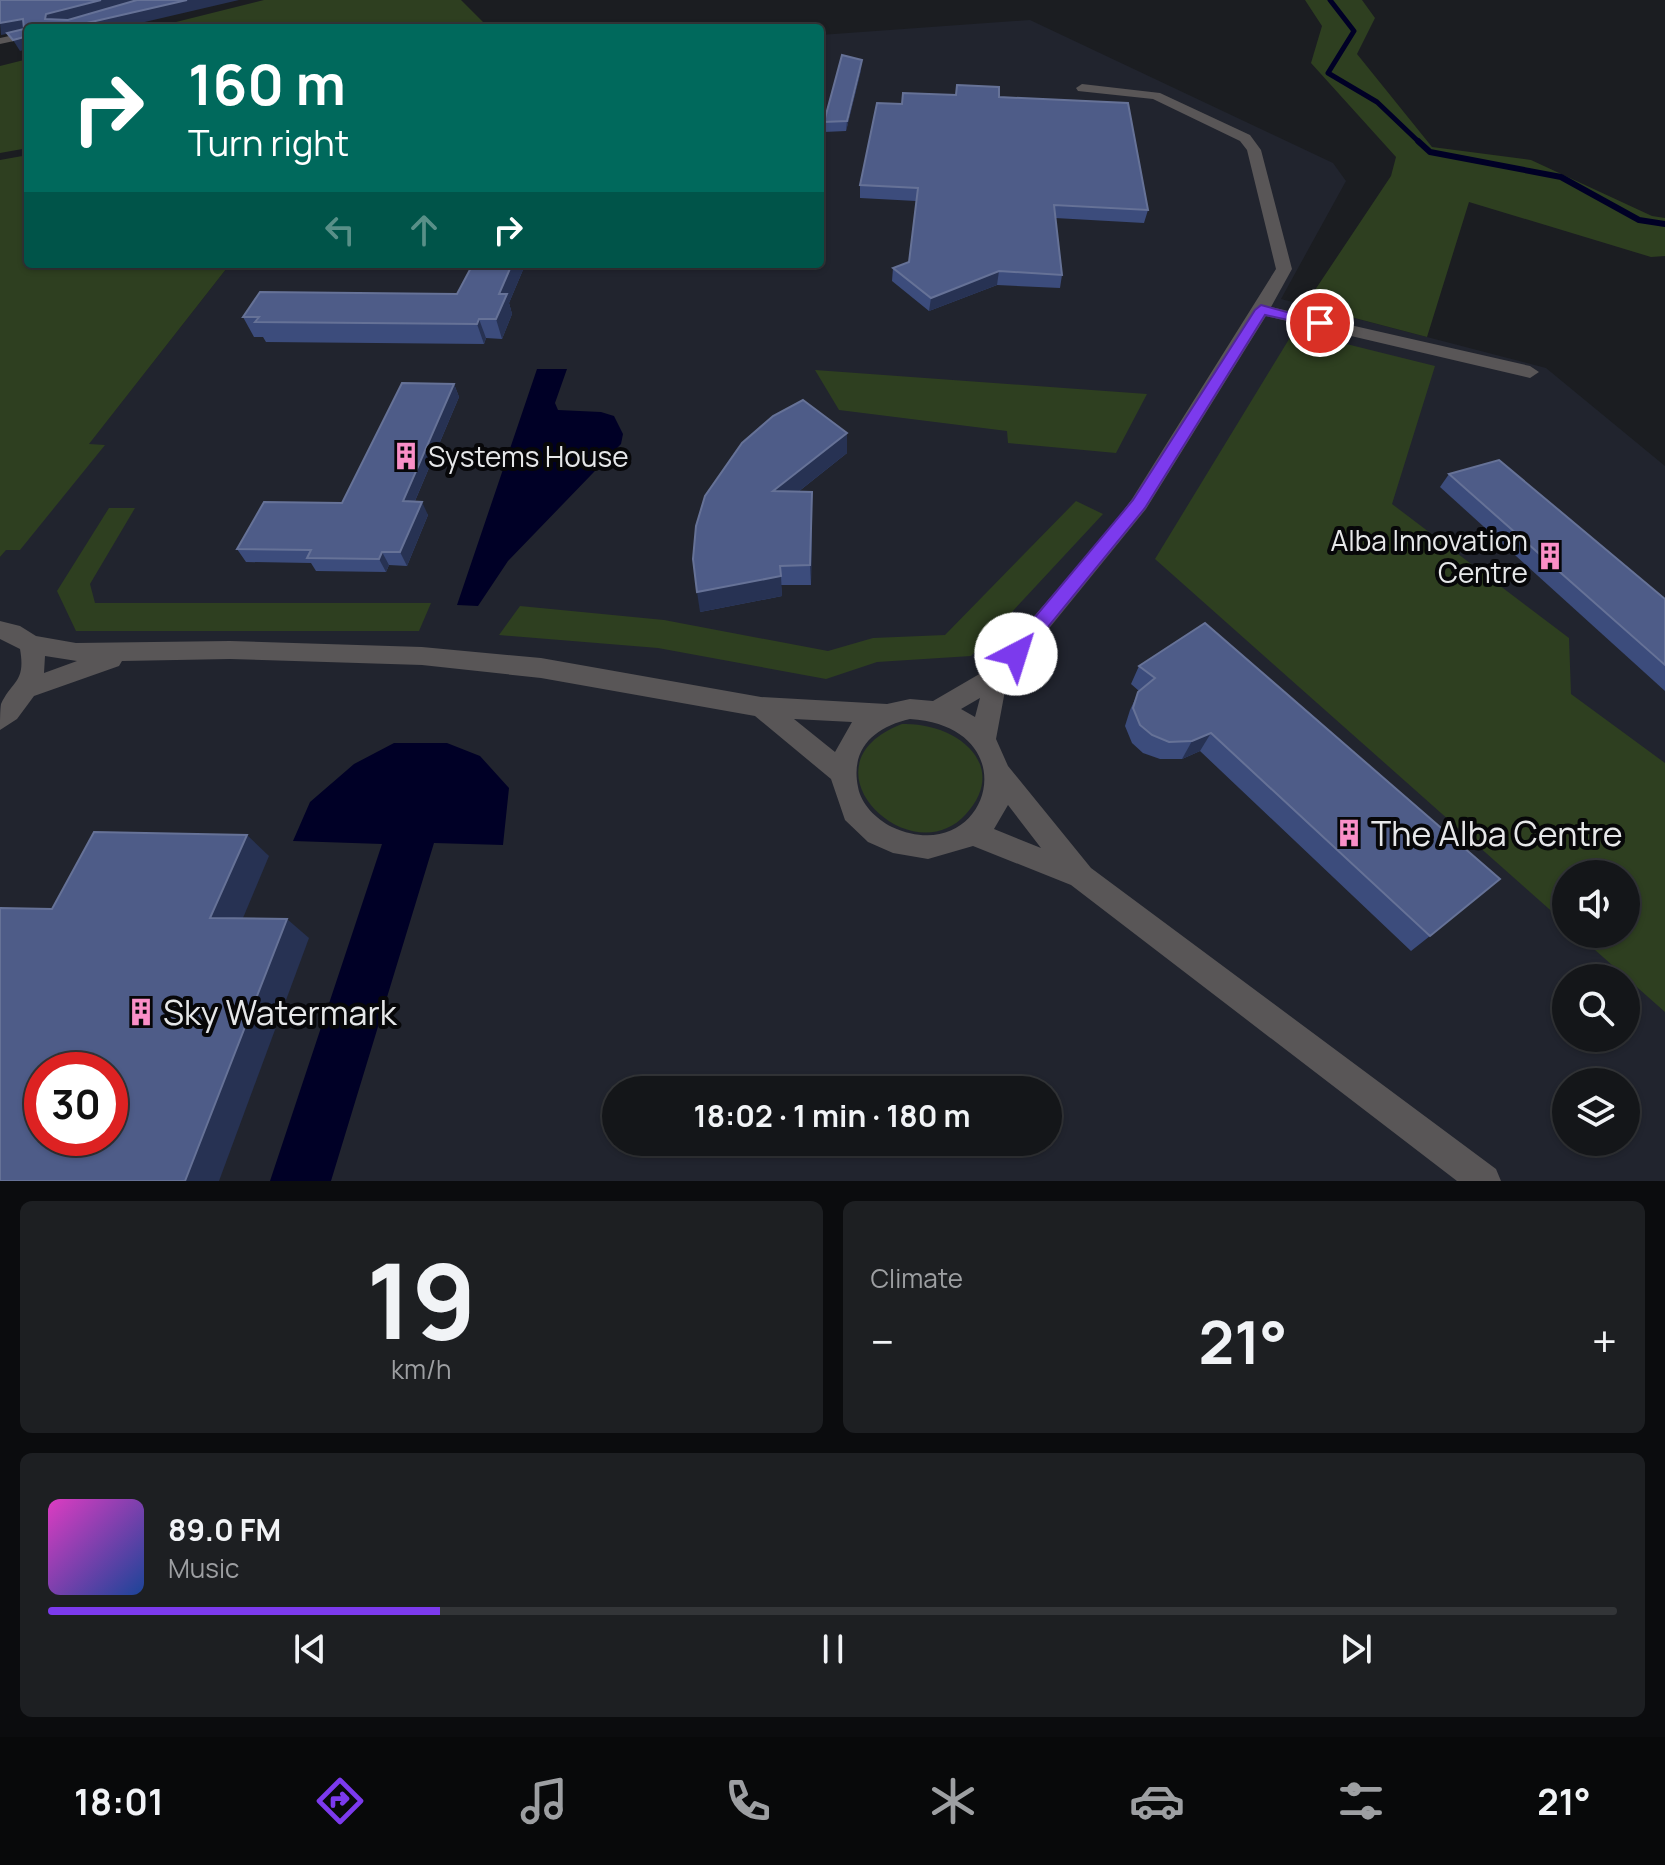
<!DOCTYPE html>
<html lang="en">
<head>
<meta charset="utf-8">
<style>
  :root { --surface:#141619; --page:#1d1f22; --text:#f1f3f6; --muted:#9d9fa2; --line:#333538; --accent:#7c3aed }
  body { margin:0; font-family:Manrope,sans-serif; background:var(--page); color:var(--text); height:100vh; display:flex; flex-direction:column; font-size:30px; white-space:nowrap }
  * { box-sizing:border-box; margin:0 }
  p { font-size:26px; color:var(--muted) }
  .icon { flex:none; width:44px; height:44px; fill:none; stroke:currentColor; stroke-width:2; stroke-linecap:round; stroke-linejoin:round }
  .map { position:relative; height:1181px; overflow:hidden }
  .details { display:flex; flex-direction:column; gap:20px; padding:20px; background:#0b0c0e; flex:1 }
  .details>* { flex:none }
  .banner { position:absolute; left:24px; top:24px; width:800px; height:244px; border-radius:8px; box-shadow:0 2px 6px #0004,0 0 0 2px var(--line); background:#00695c; color:#fff; overflow:hidden }
  .tools { position:absolute; left:1552px; top:860px; display:grid; gap:16px }
  .tools a { display:grid; place-items:center; width:88px; height:88px; border-radius:50%; background:var(--surface); box-shadow:0 2px 6px #0004,0 0 0 2px var(--line); font-size:40px }
  .speed { position:absolute; left:24px; top:1052px; display:flex; gap:16px; font-size:40px; font-weight:700; text-align:center }
  .speed>* { display:grid; place-content:center; width:104px; height:104px; border-radius:50%; background:var(--surface); box-shadow:0 2px 6px #0004,0 0 0 2px var(--line); line-height:1 }
  .speed .limit { border:12px solid #d22; background:#fff; color:#111 }
  .pin { position:absolute; display:grid; place-items:center; width:68px; height:68px; color:#fff; margin:-34px; border:4px solid #fff; border-radius:50%; box-shadow:0 2px 8px #0007 }
  .me { position:absolute; width:88px; margin:-44px; rotate:40deg; stroke-linejoin:round; filter:drop-shadow(0 0 6px #0008) }
  .turn { display:flex; align-items:center; gap:28px; height:168px; padding:0 32px; font-size:36px }
  .turn .icon { width:104px; height:104px; stroke-width:2.5 }
  .turn b { display:block; font-size:56px; line-height:68px }
  .lanes { display:flex; align-items:center; height:76px; padding:0 32px; background:#0003; justify-content:center; gap:40px; direction:ltr }
  .lanes .off { opacity:.35 }
  .big { font-size:60px; font-weight:700; line-height:1.1 }
  .details .tile { flex:1; display:flex; flex-direction:column; justify-content:center; gap:12px; min-width:0; padding:0 28px; border-radius:12px; background:var(--page) }
  .details .dial { align-items:center; gap:0 }
  .dial b { font-size:104px; line-height:1 }
  .song { display:flex; align-items:center; gap:24px }
  .cover { width:96px; height:96px; border-radius:12px; background:linear-gradient(135deg,hsl(310 70% 55%),hsl(220 70% 35%)) }
  .played { height:8px; border-radius:4px; background:linear-gradient(90deg,var(--accent) 25%,var(--line) 25%) }
  .keys { display:flex; justify-content:space-around; direction:ltr }
  .heat { display:flex; justify-content:space-between; align-items:center; font-size:44px; direction:ltr }
  .details .tiles { flex:1; display:grid; gap:20px; grid-template-columns:1fr 1fr }
  .tile:last-child { grid-column:span 2 }
  .trip { position:absolute; left:602px; top:1076px; width:460px; height:80px; border-radius:40px; background:var(--surface); box-shadow:0 2px 6px #0004,0 0 0 2px var(--line); font-weight:700; line-height:80px; text-align:center }
  .dock { display:flex; height:128px; justify-content:space-around; align-items:center; background:#08090a; color:var(--muted) }
  .dock .icon { width:56px; height:56px }
  .dock .current { color:var(--accent) }
  .dock b { font-size:36px; color:var(--text) }
  .map>svg:first-child { display:block }
</style>
</head>
<body>
<div class="map">
<svg width="1665" height="1181" viewBox="0 0 1665 1181">
  <rect width="100%" height="100%" fill="#1b1d21"/>
  <!-- built -->
  <path fill="#21242e" fill-rule="evenodd" d="M1030,20L1333,163L1346,181L1281,299L1546,368L1665,466V1181H0V557L230,264H820V35ZM1566,874H1626V934H1566ZM1566,978H1626V1038H1566ZM42,1070H110V1138H42ZM1566,1082H1626V1142H1566ZM616,1090H1048V1142H616Z"/>
  <!-- green -->
  <g fill="#2e3f20">
    <polygon points="264,0 461,0 489,28 152,28"/>
    <polygon points="1305,0 1362,0 1375,18 1357,54 1432,147 1531,160 1652,216 1665,218 1665,256 1651,257 1469,202 1427,337 1305,305 1391,176 1396,157 1311,63 1322,26"/>
    <polygon points="28,59 28,148 0,153 0,66"/>
    <polygon points="28,155 28,264 230,264 89,444 105,445 20,550 6,550 0,557 0,160"/>
    <polygon points="1294,331 1435,366 1392,504 1569,638 1571,694 1665,763 1665,1012 1577,934 1626,934 1626,874 1566,874 1566,924 1155,559"/>
    <polygon points="815,370 1147,394 1116,453 1008,443 1007,431 839,410"/>
    <polygon points="1076,501 1103,514 971,656 877,662 826,679 658,648 499,635 520,606 664,620 828,651 873,638 945,635"/>
    <polygon points="109,508 135,508 90,584 95,603 431,603 419,631 76,631 57,591"/>
    <path d="M902,724C955,722 1011,764 966,814C911,876 795,765 902,724Z"/>
  </g>
  <!-- water -->
  <g fill="#000026">
    <polygon points="537,369 567,369 555,403 558,410 601,412 614,416 623,434 621,444 508,561 478,606 457,605"/>
    <polygon points="394,743 447,743 480,756 509,788 503,845 434,843 331,1181 270,1181 382,844 293,841 310,802 354,764"/>
  </g>
  <g fill="none" stroke-linecap="round" stroke-linejoin="round">
    <!-- stream-far1 -->
    <polyline stroke="#000026" stroke-width="5" points="1330,0 1354,31 1328,73 1377,102 1420,143"/>
    <!-- stream -->
    <polyline stroke="#000026" stroke-width="6" points="1418,141 1430,152 1561,177 1639,220 1665,224"/>
    <!-- minor -->
    <g fill="#595657" fill-rule="evenodd">
      <polygon points="28,32 28,38 0,44 0,38"/>
      <path d="M1082,84L1160,93L1250,135L1261,150L1292,269L1271,307L1530,366L1539,372L1530,378L1266,316L1146,509L1007,680L996,739L1008,766L1091,868L1496,1169L1501,1181H1457L1071,885L973,846L928,859L893,853L868,842L845,820L831,779L755,716L541,678L422,665L230,659L122,661L119,666L34,696L17,719L0,730C0,723 0,710 1,704C12,680 26,683 20,649L0,639V621L20,626L36,636L76,643L230,641L422,647L541,658L761,697L887,704L910,699L933,701L988,669L1104,536L1132,499L1276,269L1247,150L1240,141L1153,99L1078,91L1076,88ZM45,656L77,661L44,673ZM980,698L975,717L961,709ZM794,719L852,722L835,752ZM910,719C1032,727 988,871 892,827C876,819 861,804 858,787C850,748 875,727 910,719ZM1008,805L1041,848L994,829Z"/>
    </g>
  </g>
  <!-- wall -->
  <g fill="#3c4c7c">
    <polygon points="861,70 846,131 824,132 824,122"/>
    <polygon points="999,97 1148,210 1144,223 1055,218 1062,275 1060,288 997,285 929,311 892,281 893,268 909,262 916,201 860,198 860,185 902,104"/>
    <polygon points="473,264 533,264 525,265 509,303 512,314 502,339 486,338 484,344 266,342 263,337 254,337 243,317 457,294"/>
    <polygon points="454,384 459,397 415,501 428,515 407,566 389,565 386,572 316,571 311,563 246,562 237,549 342,503"/>
    <polygon points="847,433 847,453 798,492 812,512 811,585 781,585 782,596 700,612 742,443"/>
    <polygon points="1449,474 1665,599 1665,691 1440,487"/>
    <polygon points="1205,623 1430,936 1411,951 1200,751 1182,759 1160,759 1143,753 1132,743 1125,726 1130,710 1139,691 1131,684 1139,666"/>
  </g>
  <!-- shaded-wall -->
  <g fill="#273253">
    <polygon points="101,0 149,0 52,25 45,19 46,14"/>
    <polygon points="187,0 239,0 119,28 65,28"/>
    <polygon points="23,19 28,30 1,35 0,23"/>
    <polygon points="28,36 28,49 20,51 13,40"/>
    <polygon points="862,60 861,70 846,131 847,121"/>
    <polygon points="512,264 525,265 509,303 512,314 502,339 496,319 499,294"/>
    <polygon points="999,271 997,285 929,311 931,298"/>
    <polygon points="479,319 486,338 484,344 477,324"/>
    <polygon points="454,384 459,397 409,515 403,501"/>
    <polygon points="847,433 847,453 774,511 773,491"/>
    <polygon points="812,492 812,512 811,585 810,565"/>
    <polygon points="422,502 428,515 407,566 400,552"/>
    <polygon points="382,552 389,565 386,572 379,559"/>
    <polygon points="781,576 782,596 700,612 697,592"/>
    <polygon points="1211,733 1200,751 1182,759 1192,741"/>
    <polygon points="247,835 269,856 235,937 210,918"/>
    <polygon points="287,919 309,938 219,1181 185,1181"/>
  </g>
  <!-- building -->
  <g fill="#4e5c88" stroke="#667297" stroke-width="2" fill-rule="evenodd">
    <polygon points="0,0 101,0 46,14 45,19 68,20 137,0 187,0 65,28 28,28 28,36 13,40 7,33 24,29 23,19 0,23"/>
    <polygon points="842,55 862,60 847,121 824,122"/>
    <polygon points="957,85 999,87 999,97 1128,103 1148,210 1054,205 1062,275 999,271 931,298 893,268 909,262 918,188 860,185 877,103 902,104 903,93 956,95"/>
    <polygon points="473,264 512,264 499,294 507,294 496,319 479,319 477,324 255,322 259,317 243,317 260,292 457,294"/>
    <polygon points="402,383 454,384 403,501 422,502 400,552 382,552 379,559 307,558 311,550 237,549 264,502 342,503"/>
    <polygon points="803,400 847,433 773,491 812,492 810,565 780,566 781,576 697,592 693,559 696,526 705,496 742,443 773,416"/>
    <polygon points="1499,460 1665,599 1665,665 1449,474"/>
    <polygon points="1205,623 1500,879 1430,936 1211,733 1192,741 1169,742 1152,735 1140,725 1133,708 1138,692 1155,678 1139,666"/>
    <path d="M94,832L247,835L210,918L287,919L185,1181H0V908L52,909ZM42,1070H110V1138H42Z"/>
  </g>
  <!-- route -->
  <polygon fill="#7c3aed" stroke="#51269a" stroke-width="2" points="1261,305 1327,323 1320,327 1265,315 1145,508 1022,659 1009,659 1006,654 1009,648 1133,500 1255,310"/>
  <!-- icons -->
  <defs>
    <symbol id="building-bare" viewBox="-9 -9 18 18"><path d="M-4-6H4V6H1V3H-1V6H-4ZM-2.5-4.3h1.7v1.8h-1.7ZM.8-4.3h1.7v1.8H.8ZM-2.5-1h1.7V.8h-1.7ZM.8-1h1.7V.8H.8Z" fill="#fa8fc7" stroke="#070709" stroke-width="2.5" paint-order="stroke"/></symbol>
  </defs>
  <g fill-rule="evenodd">
    <use href="#building-bare" x="386" y="436" width="40" height="40"/>
    <use href="#building-bare" x="1530" y="536" width="40" height="40"/>
    <use href="#building-bare" x="1329" y="813" width="40" height="40"/>
    <use href="#building-bare" x="121" y="992" width="40" height="40"/>
  </g>
  <g text-anchor="middle" dominant-baseline="central" stroke-width="8" stroke-linejoin="round" paint-order="stroke">
    <!-- poi labels -->
    <g font-size="28" fill="#e6e7e9" stroke="#070709" text-anchor="start">
      <text x="428" y="456">Systems House</text>
      <text x="1528" y="540" text-anchor="end">Alba Innovation<tspan x="1528" dy="32">Centre</tspan></text>
    </g>
    <!-- near-poi labels -->
    <g font-size="34" fill="#e6e7e9" stroke="#070709" text-anchor="start">
      <text x="1371" y="833">The Alba Centre</text>
      <text x="163" y="1012">Sky Watermark</text>
    </g>
  </g>
</svg>
<div class="tools">
<a><svg class="icon" aria-label="sound" viewBox="0 0 24 24"><path d="M4 9h4l5-4v14l-5-4H4zM17 9q2 3 0 6"/></svg></a>
<a><svg class="icon" aria-label="search" viewBox="0 0 24 24"><circle cx="10" cy="10" r="6"/><path d="M15 15l6 6"/></svg></a>
<a><svg class="icon" aria-label="layers" viewBox="0 0 24 24"><path d="M12 4l9 5-9 5-9-5zM3 14l9 5 9-5"/></svg></a>
</div>
<div class="speed"><div class="limit">30</div></div>
<div class="pin" style="left:1320px;top:323px;background:#d93025"><svg class="icon" aria-label="arrive" viewBox="0 0 24 24"><path d="M6 21V4h12l-3 4 3 4H6"/></svg></div>
<svg class="me" style="left:1016px;top:654px" viewBox="-20 -20 40 40"><circle r="19" fill="#fff"/><path d="M0-13L10 11 0 6-10 11z" fill="#7c3aed"/></svg>
<div class="trip">18:02 · 1 min · 180 m</div>
<div class="banner">
<div class="turn"><svg class="icon" aria-label="right" viewBox="0 0 24 24"><path d="M7 20v-9h11M14 6l5 5-5 5"/></svg><div><b>160 m</b>Turn right</div></div>
<div class="lanes"><svg class="icon off" aria-label="left" viewBox="0 0 24 24"><path d="M17 20v-9H6M10 6l-5 5 5 5"/></svg><svg class="icon off" aria-label="ahead" viewBox="0 0 24 24"><path d="M12 20V5M6 11l6-6 6 6"/></svg><svg class="icon" aria-label="right" viewBox="0 0 24 24"><path d="M7 20v-9h11M14 6l5 5-5 5"/></svg></div>
</div>
</div>
<section class="details">
<div class="tiles">
<div class="tile dial"><b>19</b><p>km/h</p></div>
<div class="tile"><p>Climate</p>
<div class="heat"><a>−</a><b class="big">21°</b><a>+</a></div>
</div>
<div class="tile">
<div class="song"><i class="cover"></i><div><b>89.0 FM</b><p>Music</p></div></div>
<div class="played"></div>
<div class="keys"><svg class="icon" aria-label="previous" viewBox="0 0 24 24"><path d="M18 5L8 12l10 7zM5 5v14"/></svg><svg class="icon" aria-label="pause" viewBox="0 0 24 24"><path d="M8 5v14M16 5v14"/></svg><svg class="icon" aria-label="next" viewBox="0 0 24 24"><path d="M6 5l10 7-10 7zM19 5v14"/></svg></div>
</div>
</div>
</section>
<nav class="dock">
<b>18:01</b>
<svg class="icon current" aria-label="directions" viewBox="0 0 24 24"><path d="M12 3l9 9-9 9-9-9zM9 14v-3h6M13 9l2 2-2 2"/></svg>
<svg class="icon" aria-label="music" viewBox="0 0 24 24"><path d="M9 18V5l10-2v13"/><circle cx="6" cy="18" r="3"/><circle cx="16" cy="16" r="3"/></svg>
<svg class="icon" aria-label="phone" viewBox="0 0 24 24"><path d="M5 4h4l2 5-3 2q2 4 5 5l2-3 5 2v4C11 20 4 13 5 4z"/></svg>
<svg class="icon" aria-label="climate" viewBox="0 0 24 24"><path d="M12 3v18M4 7l16 10M4 17L20 7"/></svg>
<svg class="icon" aria-label="car" viewBox="0 0 24 24"><path d="M5 17H2v-5l4-1 3-4h7l3 4 3 1v5h-3M9 17h6M6 11h13"/><circle cx="7" cy="17" r="2"/><circle cx="17" cy="17" r="2"/></svg>
<svg class="icon" aria-label="filters" viewBox="0 0 24 24"><path d="M4 7h16M4 17h16"/><circle cx="9" cy="7" r="2"/><circle cx="15" cy="17" r="2"/></svg>
<b>21°</b>
</nav>
</body>
</html>
